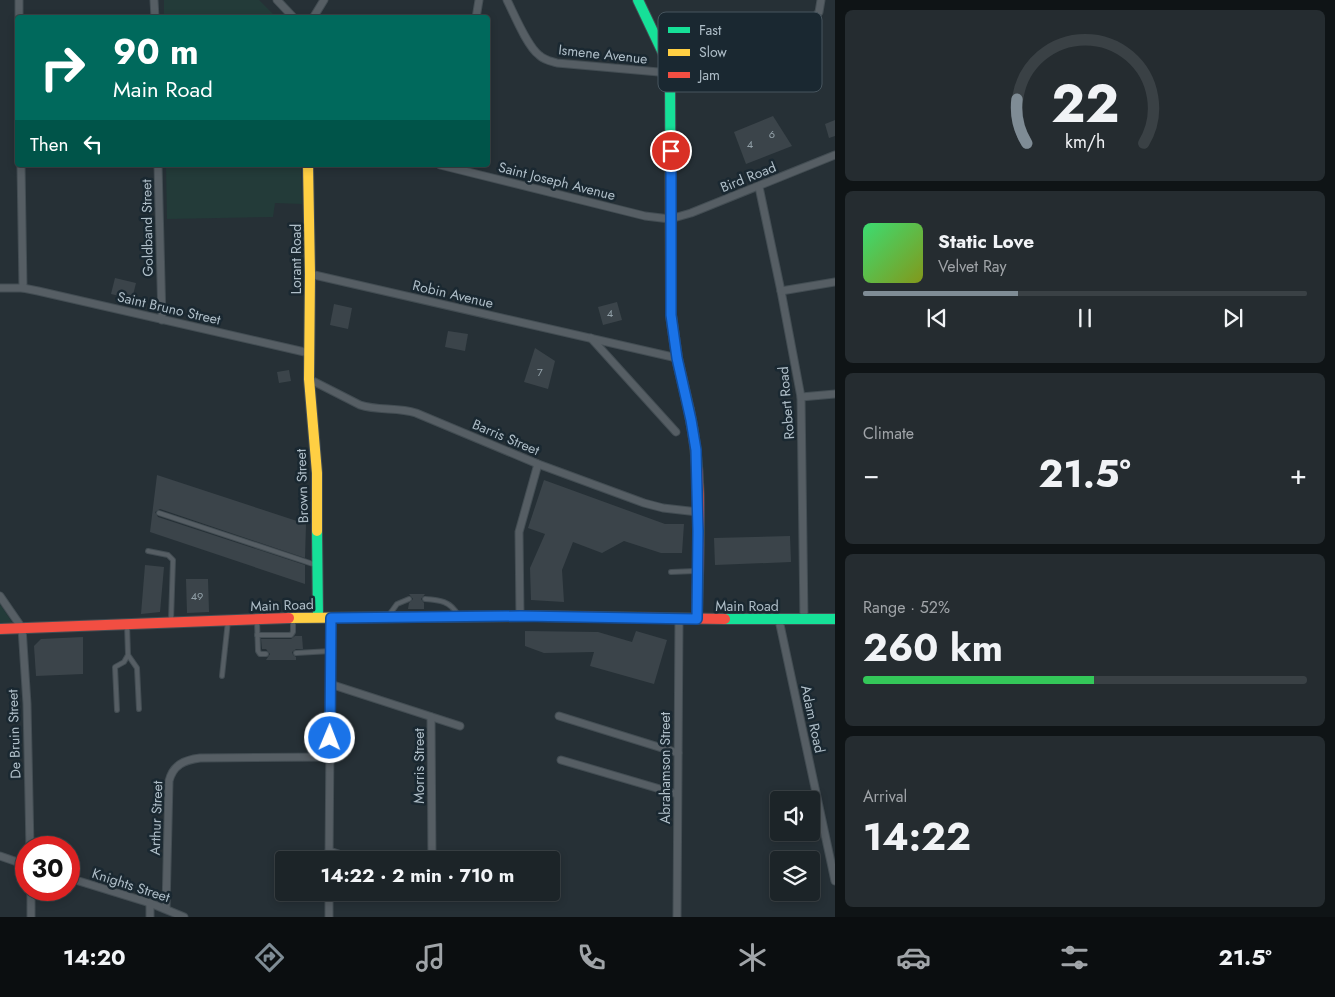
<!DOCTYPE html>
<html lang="en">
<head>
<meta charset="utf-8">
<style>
  :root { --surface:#1c2428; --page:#252c30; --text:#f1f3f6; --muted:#a0a4a8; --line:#3a4145; --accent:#7f8c95 }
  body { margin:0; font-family:Jost,sans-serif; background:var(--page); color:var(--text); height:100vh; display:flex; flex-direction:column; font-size:19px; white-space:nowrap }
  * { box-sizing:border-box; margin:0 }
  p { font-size:16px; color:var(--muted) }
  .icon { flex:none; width:28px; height:28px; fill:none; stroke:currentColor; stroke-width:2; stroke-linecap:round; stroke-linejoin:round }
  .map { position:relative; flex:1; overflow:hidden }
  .drawer { display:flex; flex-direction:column; gap:10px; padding:10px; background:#0f1416; width:500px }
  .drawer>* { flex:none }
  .banner { position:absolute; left:15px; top:15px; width:475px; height:152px; border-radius:5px; box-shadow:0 2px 8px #0003,0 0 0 1px var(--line); background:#00695c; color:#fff; overflow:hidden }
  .tools { position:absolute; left:770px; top:791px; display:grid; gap:10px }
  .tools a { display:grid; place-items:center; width:50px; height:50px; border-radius:5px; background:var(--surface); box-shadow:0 2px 8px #0003,0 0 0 1px var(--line); font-size:25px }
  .speed { position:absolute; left:15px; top:836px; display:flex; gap:10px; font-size:25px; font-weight:700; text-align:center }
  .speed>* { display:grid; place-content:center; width:65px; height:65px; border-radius:50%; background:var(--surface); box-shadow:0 2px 8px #0003,0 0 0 1px var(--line); line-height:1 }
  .speed .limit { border:8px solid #d22; background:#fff; color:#111 }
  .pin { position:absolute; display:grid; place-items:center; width:42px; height:42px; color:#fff; margin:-21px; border:2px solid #fff; border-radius:50%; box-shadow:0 1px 5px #0007 }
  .me { position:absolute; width:55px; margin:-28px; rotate:1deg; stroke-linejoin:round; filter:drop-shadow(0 0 4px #0008) }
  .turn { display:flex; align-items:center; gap:18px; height:105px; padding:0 15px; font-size:22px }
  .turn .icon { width:65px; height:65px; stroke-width:2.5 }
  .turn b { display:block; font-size:35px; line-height:42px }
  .then { display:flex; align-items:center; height:48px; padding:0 15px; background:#0003; gap:10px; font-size:19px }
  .big { font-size:38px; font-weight:700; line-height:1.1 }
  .drawer .widget { flex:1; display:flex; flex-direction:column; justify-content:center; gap:8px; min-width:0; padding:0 18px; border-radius:8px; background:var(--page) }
  .drawer .dial { align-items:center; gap:0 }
  .dial svg { height:130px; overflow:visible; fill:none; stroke:var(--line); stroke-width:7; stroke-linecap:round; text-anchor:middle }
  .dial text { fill:var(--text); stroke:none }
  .song { display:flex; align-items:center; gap:15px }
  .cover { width:60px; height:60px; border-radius:8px; background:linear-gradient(135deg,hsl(140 70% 55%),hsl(70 70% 35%)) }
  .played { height:5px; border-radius:2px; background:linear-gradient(90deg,var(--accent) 35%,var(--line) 35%) }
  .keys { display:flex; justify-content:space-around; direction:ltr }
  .heat { display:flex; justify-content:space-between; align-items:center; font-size:28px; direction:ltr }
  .charge { height:8px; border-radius:4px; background:linear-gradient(90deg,#34c759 52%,var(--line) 0) }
  .trip { position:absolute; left:275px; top:851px; width:285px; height:50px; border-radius:5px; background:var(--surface); box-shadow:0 2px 8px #0003,0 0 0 1px var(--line); font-weight:700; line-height:50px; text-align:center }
  .menu { display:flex; height:80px; justify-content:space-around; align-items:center; background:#0b0e10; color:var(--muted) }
  .menu .icon { width:35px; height:35px }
  .menu .current { color:var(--accent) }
  .menu b { font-size:22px; color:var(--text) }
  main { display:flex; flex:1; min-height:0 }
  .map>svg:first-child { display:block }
</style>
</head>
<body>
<main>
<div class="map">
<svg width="835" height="917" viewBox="0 0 835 917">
  <rect width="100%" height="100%" fill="#263036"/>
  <!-- green -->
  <g fill="#233b39">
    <polygon points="164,0 259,0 276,17 164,17"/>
    <polygon points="166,165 301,165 302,204 275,203 273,217 167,219"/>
    <polygon points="0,604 14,625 0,625"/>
  </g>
  <!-- building -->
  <g fill="#3b444a">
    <polygon points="773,116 792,146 746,164 734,132"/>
    <polygon points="835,120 835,136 829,138 825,124"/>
    <polygon points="115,278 136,283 132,299 111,294"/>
    <polygon points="617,302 622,320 603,325 598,307"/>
    <polygon points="334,304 352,308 348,329 330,325"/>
    <polygon points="448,331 468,334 465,351 445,347"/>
    <polygon points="535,348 555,361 548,389 524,382"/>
    <polygon points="289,370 291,381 279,383 277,372"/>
    <polygon points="157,475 306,524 305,558 160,509 155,512 158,517 305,565 305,584 150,532"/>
    <polygon points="544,480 665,524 684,524 682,553 661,553 624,541 602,553 573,542 562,570 564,602 531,600 530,568 545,534 528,528"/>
    <polygon points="790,536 791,562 715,565 714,538"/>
    <polygon points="145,565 164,567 160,612 141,614"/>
    <polygon points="186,579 208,579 209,612 187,613"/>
    <polygon points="409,594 425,594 421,599 424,603 424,609 408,609 409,603 413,599"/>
    <polygon points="525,631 598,632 632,642 636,631 667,640 654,684 590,666 594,652 544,653 525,646"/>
    <polygon points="295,636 302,636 303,649 296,649 292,652 293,655 296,657 296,660 266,660 270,654 266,649 262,649 261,639 291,639"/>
    <polygon points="83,637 83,674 36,676 34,646 41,639"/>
  </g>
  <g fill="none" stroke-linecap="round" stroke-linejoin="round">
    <defs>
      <g id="lane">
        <polyline points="159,513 316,565"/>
        <polyline points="148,551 168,555 173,560 171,620"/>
        <polyline points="671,572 695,571"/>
        <path d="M425,599C440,600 450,601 458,615"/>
        <polyline points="389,615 397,604 409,599"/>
        <polyline points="257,621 258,651 260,654 266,654"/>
        <polyline points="127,624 128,655 137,668 139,709"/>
        <polyline points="257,635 291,635 293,632 293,618"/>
        <polyline points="296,653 331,651"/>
        <polyline points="222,676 228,621"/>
        <polyline points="117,710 115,667 124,662 128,655"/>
      </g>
      <g id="street">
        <polyline points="19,0 19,18"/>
        <polyline points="154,0 155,18"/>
        <polyline points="277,0 294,18"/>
        <path d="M507,0C514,14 527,46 539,55C544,60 550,61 557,63L670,73L813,20L819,12L821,0"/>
        <polyline points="313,18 324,0"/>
        <polyline points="476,18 479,0"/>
        <polyline points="21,165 23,288"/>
        <polyline points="158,165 162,320"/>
        <polyline points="440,165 645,216 670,219 691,213 835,155"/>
        <polyline points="759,187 781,291 801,397 804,620"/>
        <polyline points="310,274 677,358"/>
        <polyline points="0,288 23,288 38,291 309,353"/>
        <polyline points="781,291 835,282"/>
        <polyline points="591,338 676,432"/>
        <path d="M309,379L360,405C378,411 398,407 416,413L538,464L644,503L663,508L698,512"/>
        <polyline points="801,397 835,394"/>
        <polyline points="0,596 22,628 27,704 30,848"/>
        <polyline points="520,616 519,532 538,464"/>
        <polyline points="779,620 835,881"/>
        <polyline points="330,684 460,726"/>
        <polyline points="559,716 678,753"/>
        <polyline points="431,717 432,860"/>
        <polyline points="561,760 677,794"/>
        <polyline points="329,851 357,860"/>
        <polyline points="0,856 26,865"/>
        <polyline points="329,860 331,618"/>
        <polyline points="69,878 150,903 184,917"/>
        <polyline points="31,890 31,917"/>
        <polyline points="329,892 329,917"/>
        <polyline points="150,903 150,917"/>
        <path d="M166,908L169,781C173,765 184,760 200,758L330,757"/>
        <polyline points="677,917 679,619"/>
      </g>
      <g id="fast">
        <polyline points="638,0 665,57 670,73 671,315 677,358 689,410"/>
        <polyline points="317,531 318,617"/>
        <polyline points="725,619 835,619"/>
      </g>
      <g id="slow">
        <polyline points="308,165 310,274 309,379 317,473 317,531"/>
        <polyline points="289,618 537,616"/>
      </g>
      <g id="jam">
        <path d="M689,410C704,478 698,550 697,619"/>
        <polyline points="537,616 725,619"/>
        <polyline points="0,629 289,618"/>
      </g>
    </defs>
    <!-- lane casing -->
    <use href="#lane" stroke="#434d53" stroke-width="6"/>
    <!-- street casing -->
    <use href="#street" stroke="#434d53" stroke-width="9"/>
    <!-- fast casing -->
    <use href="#fast" stroke="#434d53" stroke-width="12"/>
    <!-- slow casing -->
    <use href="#slow" stroke="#434d53" stroke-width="12"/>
    <!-- jam casing -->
    <use href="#jam" stroke="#434d53" stroke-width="12"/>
    <!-- lane -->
    <use href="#lane" stroke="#565e64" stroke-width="4"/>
    <!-- street -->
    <use href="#street" stroke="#565e64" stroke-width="7"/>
    <!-- fast -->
    <use href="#fast" stroke="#16e098" stroke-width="10"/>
    <!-- slow -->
    <use href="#slow" stroke="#ffcf43" stroke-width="10"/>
    <!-- jam -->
    <use href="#jam" stroke="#f24e42" stroke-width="10"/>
  </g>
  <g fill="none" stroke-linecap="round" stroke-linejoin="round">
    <defs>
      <polyline id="route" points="330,738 331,618 520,616 697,619 698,531 696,450 691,420 677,358 671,315 671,151"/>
    </defs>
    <!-- route casing -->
    <use href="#route" stroke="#114b97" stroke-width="12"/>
    <!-- route -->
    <use href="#route" stroke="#1a73e8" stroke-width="9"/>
  </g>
  <g text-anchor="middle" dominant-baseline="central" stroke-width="5" stroke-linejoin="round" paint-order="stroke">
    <!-- number labels -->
    <g font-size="11" fill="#92a0a8">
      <text x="772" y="134">6</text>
      <text x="750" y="144">4</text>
      <text x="610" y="313">4</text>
      <text x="540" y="372">7</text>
      <text x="197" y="596">49</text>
    </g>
    <!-- street labels -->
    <g font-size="14" fill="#afbec8" stroke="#1a2831">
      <text transform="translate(603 54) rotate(6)">Ismene Avenue</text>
      <text transform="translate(748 177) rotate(-22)">Bird Road</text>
      <text transform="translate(557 181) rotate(14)">Saint Joseph Avenue</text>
      <text transform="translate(147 228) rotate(-91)">Goldband Street</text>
      <text transform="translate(296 259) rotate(-90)">Lorant Road</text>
      <text transform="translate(453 294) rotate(13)">Robin Avenue</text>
      <text transform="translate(169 308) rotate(13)">Saint Bruno Street</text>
      <text transform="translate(786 403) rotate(-95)">Robert Road</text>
      <text transform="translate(506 437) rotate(23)">Barris Street</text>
      <text transform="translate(302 486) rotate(-92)">Brown Street</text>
      <text transform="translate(282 605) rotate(-2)">Main Road</text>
      <text x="747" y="606">Main Road</text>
      <text transform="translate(813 719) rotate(78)">Adam Road</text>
      <text transform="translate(14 734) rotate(-92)">De Bruin Street</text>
      <text transform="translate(419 766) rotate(-90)">Morris Street</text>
      <text transform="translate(665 768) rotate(-90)">Abrahamson Street</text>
      <text transform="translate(156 818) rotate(-88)">Arthur Street</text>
      <text transform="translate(131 885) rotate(18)">Knights Street</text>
    </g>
  </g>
  <!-- legend -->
  <rect x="658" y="12" width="164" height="80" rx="8" fill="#1a2831" stroke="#47555e" stroke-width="1"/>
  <rect x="668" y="27" width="22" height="6" fill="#16e098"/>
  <rect x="668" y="49" width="22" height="7" fill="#ffcf43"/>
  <rect x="668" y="72" width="22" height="6" fill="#f24e42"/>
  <g font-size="14" fill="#afbec8">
    <text x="699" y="35">Fast</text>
    <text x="699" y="57">Slow</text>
    <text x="699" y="80">Jam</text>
  </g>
</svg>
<div class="tools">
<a><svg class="icon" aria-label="sound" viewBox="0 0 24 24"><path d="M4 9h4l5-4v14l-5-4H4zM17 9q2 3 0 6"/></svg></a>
<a><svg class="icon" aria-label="layers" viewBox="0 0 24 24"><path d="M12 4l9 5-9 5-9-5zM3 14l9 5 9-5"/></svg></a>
</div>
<div class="speed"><div class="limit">30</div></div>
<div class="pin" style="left:671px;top:151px;background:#d93025"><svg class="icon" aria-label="arrive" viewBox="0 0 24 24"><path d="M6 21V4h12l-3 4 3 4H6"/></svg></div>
<svg class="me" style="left:330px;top:738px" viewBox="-20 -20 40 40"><circle r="17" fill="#1a73e8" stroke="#fff" stroke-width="3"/><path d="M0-11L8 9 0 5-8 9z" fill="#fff"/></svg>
<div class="trip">14:22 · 2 min · 710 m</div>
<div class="banner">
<div class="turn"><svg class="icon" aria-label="right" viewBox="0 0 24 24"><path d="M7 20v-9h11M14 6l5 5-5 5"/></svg><div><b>90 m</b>Main Road</div></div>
<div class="then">Then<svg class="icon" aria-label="left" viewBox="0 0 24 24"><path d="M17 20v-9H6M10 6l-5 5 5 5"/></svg></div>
</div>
</div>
<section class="drawer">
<div class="widget dial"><svg viewBox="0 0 100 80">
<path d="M14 69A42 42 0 1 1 86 69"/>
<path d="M14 69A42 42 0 0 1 8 42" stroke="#7f8c95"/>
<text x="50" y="56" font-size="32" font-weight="700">22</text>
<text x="50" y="72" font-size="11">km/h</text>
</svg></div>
<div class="widget">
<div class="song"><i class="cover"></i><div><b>Static Love</b><p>Velvet Ray</p></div></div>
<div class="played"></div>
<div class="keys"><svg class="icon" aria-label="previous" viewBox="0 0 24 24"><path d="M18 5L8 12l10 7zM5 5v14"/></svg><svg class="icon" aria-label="pause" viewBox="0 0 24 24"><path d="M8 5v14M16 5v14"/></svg><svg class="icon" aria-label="next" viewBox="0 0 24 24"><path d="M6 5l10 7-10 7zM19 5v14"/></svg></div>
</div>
<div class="widget"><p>Climate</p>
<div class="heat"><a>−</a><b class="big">21.5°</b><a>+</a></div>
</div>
<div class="widget"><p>Range · 52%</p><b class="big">260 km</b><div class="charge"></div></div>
<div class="widget"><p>Arrival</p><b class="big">14:22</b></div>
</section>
</main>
<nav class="menu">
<b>14:20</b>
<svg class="icon current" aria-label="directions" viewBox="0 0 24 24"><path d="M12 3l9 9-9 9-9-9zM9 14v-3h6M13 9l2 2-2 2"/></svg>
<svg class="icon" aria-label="music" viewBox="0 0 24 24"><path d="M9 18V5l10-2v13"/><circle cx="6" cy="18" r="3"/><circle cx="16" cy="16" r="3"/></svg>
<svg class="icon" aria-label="phone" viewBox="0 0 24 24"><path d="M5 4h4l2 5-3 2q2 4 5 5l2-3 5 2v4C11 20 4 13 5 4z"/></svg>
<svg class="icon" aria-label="climate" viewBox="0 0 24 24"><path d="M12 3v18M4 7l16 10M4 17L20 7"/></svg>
<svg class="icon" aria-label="car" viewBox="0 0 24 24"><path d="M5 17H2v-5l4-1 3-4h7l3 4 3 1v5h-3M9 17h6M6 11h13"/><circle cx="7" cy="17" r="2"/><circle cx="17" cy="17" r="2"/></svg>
<svg class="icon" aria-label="filters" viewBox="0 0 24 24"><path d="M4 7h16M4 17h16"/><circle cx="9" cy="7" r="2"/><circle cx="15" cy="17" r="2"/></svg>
<b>21.5°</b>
</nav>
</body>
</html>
